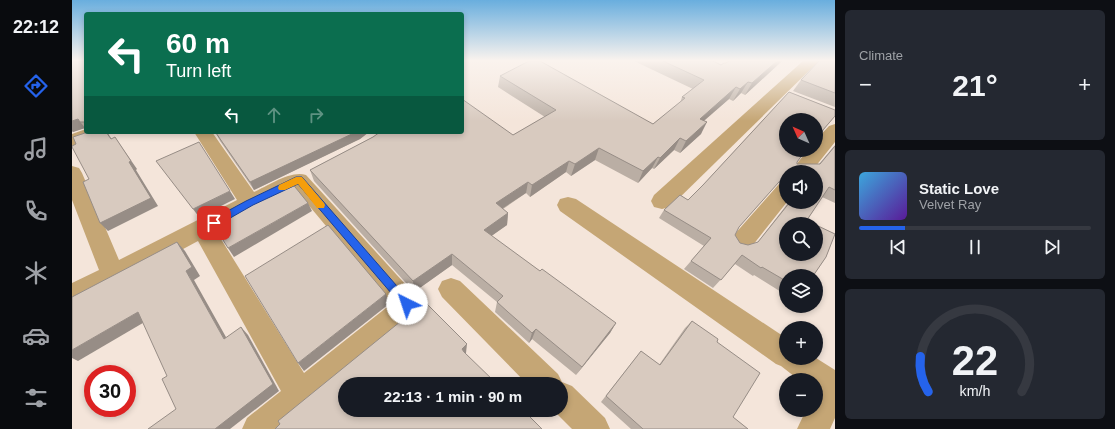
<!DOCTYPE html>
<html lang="en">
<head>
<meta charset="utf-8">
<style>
  :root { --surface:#171b24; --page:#242831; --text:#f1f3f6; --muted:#9ea1a6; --line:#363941; --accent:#2563eb }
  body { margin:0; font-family:Arial,sans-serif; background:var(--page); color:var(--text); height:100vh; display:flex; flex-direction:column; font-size:15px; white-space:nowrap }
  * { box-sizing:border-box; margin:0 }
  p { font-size:13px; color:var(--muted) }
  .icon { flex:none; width:22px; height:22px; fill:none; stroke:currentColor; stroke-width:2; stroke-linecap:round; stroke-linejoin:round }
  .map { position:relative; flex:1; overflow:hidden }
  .details { display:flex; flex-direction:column; gap:10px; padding:10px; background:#0d0f14; width:280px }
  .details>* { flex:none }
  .hud { position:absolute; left:12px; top:12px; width:380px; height:122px; border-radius:4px; box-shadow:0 2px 6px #0003; background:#0b6e4f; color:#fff; overflow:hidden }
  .needle { width:26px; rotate:315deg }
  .buttons { position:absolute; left:707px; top:113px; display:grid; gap:8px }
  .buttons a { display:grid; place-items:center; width:44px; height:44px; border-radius:50%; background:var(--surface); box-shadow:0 2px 6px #0003; font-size:20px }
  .speed { position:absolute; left:12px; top:365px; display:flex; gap:8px; font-size:20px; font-weight:700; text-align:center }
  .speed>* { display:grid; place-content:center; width:52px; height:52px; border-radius:50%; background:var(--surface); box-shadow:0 2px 6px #0003; line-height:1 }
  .speed .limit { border:6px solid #d22; background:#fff; color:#111 }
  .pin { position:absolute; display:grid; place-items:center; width:34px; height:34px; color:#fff; margin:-17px; border-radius:8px; box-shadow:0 2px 6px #0006 }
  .me { position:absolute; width:44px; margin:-22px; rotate:319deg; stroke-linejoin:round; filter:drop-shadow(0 0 3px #0008) }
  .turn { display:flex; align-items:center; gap:14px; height:84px; padding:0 16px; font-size:18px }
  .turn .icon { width:52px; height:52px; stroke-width:2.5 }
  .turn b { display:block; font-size:28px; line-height:34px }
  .lanes { display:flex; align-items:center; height:38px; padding:0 16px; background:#0003; justify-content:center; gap:20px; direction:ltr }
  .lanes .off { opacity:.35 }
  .big { font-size:30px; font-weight:600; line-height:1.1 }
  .details .widget { flex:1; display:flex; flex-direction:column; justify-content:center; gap:6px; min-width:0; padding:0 14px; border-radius:6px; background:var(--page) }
  .details .dial { align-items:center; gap:0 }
  .dial svg { height:104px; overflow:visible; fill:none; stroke:var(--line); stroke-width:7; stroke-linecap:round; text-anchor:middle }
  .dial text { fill:var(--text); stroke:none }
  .song { display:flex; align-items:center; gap:12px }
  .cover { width:48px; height:48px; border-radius:6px; background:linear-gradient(135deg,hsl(200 70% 55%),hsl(270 70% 35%)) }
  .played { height:4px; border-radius:2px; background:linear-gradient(90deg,var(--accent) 20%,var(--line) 20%) }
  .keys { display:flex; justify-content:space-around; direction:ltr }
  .heat { display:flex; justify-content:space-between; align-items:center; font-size:22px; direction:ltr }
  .trip { position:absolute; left:266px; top:377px; width:230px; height:40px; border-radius:20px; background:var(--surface); box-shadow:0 2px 6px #0003; font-weight:600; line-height:40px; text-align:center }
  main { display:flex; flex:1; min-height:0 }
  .menu { display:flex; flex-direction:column; width:72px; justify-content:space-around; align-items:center; background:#090b0e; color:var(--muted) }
  .menu .icon { width:28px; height:28px }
  .menu .selected { color:var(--accent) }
  .menu b { font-size:18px; color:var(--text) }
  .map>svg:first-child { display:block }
</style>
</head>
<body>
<main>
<nav class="menu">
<b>22:12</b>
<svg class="icon selected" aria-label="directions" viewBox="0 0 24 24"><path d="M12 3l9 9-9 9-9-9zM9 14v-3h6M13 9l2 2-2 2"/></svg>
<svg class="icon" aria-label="music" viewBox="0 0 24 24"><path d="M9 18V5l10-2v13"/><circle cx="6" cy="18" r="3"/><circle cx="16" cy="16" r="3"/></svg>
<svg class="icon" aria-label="phone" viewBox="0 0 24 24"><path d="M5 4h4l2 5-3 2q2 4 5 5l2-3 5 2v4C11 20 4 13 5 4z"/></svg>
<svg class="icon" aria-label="climate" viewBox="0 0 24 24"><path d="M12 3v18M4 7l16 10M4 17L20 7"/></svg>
<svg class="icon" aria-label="car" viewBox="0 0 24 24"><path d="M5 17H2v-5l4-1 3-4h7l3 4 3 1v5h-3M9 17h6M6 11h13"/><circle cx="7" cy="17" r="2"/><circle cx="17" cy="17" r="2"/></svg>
<svg class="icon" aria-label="filters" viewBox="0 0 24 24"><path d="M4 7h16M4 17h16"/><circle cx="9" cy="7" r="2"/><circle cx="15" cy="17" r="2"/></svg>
</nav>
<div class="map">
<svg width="763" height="429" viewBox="0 0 763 429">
  <rect width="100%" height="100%" fill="#f4e5da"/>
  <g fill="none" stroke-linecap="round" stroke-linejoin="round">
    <!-- minor -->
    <g fill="#c5a675" fill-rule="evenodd">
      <polygon points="731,61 747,61 598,207 590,209 582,207 579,201 582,195"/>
      <polygon points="763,124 763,142 739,172 718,172 736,150 744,150 744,140 757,126"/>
      <path d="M122,132H140L182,192C196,186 219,170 234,175L344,296L348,304L335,325L210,429H170L175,418L209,391L126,241L9,304L0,307V283L27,270L0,200V166L7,168L10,173L47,260L165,200ZM224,190L319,304L232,373L144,231Z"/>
      <polygon points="714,181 714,202 715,202 677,250 669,252 661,250 657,243 661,236 707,184"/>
      <polygon points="496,197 504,199 714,338 714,358 744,358 763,370 763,418 758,429 725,429 734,410 744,410 744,380 727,380 709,366 704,364 488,211 485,205 488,199"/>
      <polygon points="379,278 388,281 486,374 490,382 500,386 533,418 538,429 500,429 481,410 489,410 489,384 455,384 370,297 366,289 370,281"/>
    </g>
    <!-- tertiary -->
    <polygon fill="#c5a675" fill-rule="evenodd" points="14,129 14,132 34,132 31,136 0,147 0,134"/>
  </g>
  <!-- wall -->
  <g fill="#baaea4" fill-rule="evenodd">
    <polygon points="0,61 14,61 14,129 13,128 1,132 0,131"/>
    <polygon points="562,61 641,61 649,65 654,63 657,61 710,61 673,95 669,93 661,101 657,99 632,121 629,134 608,153 602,150 582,169 580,168 566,183 523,160 499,176 494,172 458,197 454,193 431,209 436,213 435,225 419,236 468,271 544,323 538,333 504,375 460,339 457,343 434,322 423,312 425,302 380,265 342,292 242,181 238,170 301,137 441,135 473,117 426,87 428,76 581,124 608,103 610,97 621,89"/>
    <polygon points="763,61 763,107 721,91 729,80"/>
    <path d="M717,92L763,110V116L750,131L749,134H750V139L744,147V120H714V150H734L725,162V164H747L763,145V203L750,197L735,220L743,224H714V254H744V225L763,234L754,257L741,276H714V295L682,275L681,276L663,264L641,288L612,269L632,246L587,218L592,210L608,195L616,200L631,185ZM714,172H744V202H716V203L685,243L676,245L668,243L663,235L667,227L706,183L714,180Z"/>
    <polygon points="146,132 297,132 288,139 182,190 148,141 144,133"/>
    <polygon points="620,321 645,342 661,417 676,429 559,429 529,402 569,351 587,365 613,328"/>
  </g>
  <!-- shaded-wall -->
  <g fill="#978d86">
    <polygon points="705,61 710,61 673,95 680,83"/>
    <polygon points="676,82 669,93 661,101 668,89"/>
    <polygon points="664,87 657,99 621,130 628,119"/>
    <polygon points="6,119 13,128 1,132 0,131 0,121"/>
    <polygon points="635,122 629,134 608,153 614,141"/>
    <polygon points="34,132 35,132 45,147 39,139"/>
    <polygon points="284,132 297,132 288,139 182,190 178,182"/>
    <polygon points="43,137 49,146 65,169 64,170 86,206 36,231 28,223 57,162"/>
    <polygon points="608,138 602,150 582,169 588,158"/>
    <polygon points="527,148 523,160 499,176 503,164"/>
    <polygon points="586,157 580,168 566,183 571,171"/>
    <polygon points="497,161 494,172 458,197 460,185"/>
    <polygon points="714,174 714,180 706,183"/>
    <polygon points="456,182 454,193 422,214 424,203"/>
    <polygon points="158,191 163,199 127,217 121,209"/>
    <polygon points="236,203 240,211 162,257 156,248"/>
    <polygon points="436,213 435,225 411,242 412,230"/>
    <polygon points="105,242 113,251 128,276 122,280 159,346 152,339 114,271"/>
    <polygon points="380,254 380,265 342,292 341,281"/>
    <polygon points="314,294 317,304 232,371 226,363"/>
    <polygon points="66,312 76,320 6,361 0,358 0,350"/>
    <polygon points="544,323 538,333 504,375 510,367"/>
    <polygon points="169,327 176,335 207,391 158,429 143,429"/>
    <polygon points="464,329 460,339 457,343 460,333"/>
    <polygon points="395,344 394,353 390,357 390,349"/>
  </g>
  <!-- building -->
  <g fill="#d8cabf" stroke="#978d86" fill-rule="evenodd">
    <polygon points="0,61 14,61 14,122 8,122 6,119 0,121"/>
    <polygon points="457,61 468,61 581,124 613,98 610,97 632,80 591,61 641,61 649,65 652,63 654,63 657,61 705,61 680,83 676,82 668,89 664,87 628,119 635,122 614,141 608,138 588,158 586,157 571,171 527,148 503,164 497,161 460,185 456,182 424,203 436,213 412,230 468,271 470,269 544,323 510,367 464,329 460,333 436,312 425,302 431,296 380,254 341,281 238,170 301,137 308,132 390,132 390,99 441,135 484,110 428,76"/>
    <polygon points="747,61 763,61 763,93 729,80"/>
    <path d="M717,92L763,110V116L751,130L749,134H750V139L744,140V120H714V150H734L725,162V164H748L763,146V190L757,187L735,220L743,224H714V254H744V225L763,234L754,257L741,276H714V281L690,267L689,268L670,255L649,280L619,261L639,238L592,210L608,195L616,200L631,185ZM722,171V172H744V202H718L686,242L676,245L668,243L663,235L667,227L714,174V172H719Z"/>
    <polygon points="16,132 34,132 39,139 43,137 59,161 57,162 79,198 28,223 11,182 17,179 0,147 0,146 4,144 1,137"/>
    <polygon points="146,132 284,132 178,182 144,133"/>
    <polygon points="127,142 158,191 121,209 84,161"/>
    <polygon points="219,182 236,203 156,248 141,224"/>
    <polygon points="256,225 314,294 226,363 173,276"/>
    <polygon points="105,242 120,267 114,271 152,339 169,327 201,384 143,429 76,429 104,409 90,379 95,376 66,312 0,350 0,297"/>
    <polygon points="347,296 395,344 390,349 392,352 425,384 273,384 273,410 451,410 470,429 203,429 208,424 206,421 334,317"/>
    <polygon points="620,321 646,339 645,342 688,373 661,417 676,429 571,429 534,396 569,351 588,365"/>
  </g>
  <!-- sky -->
  <linearGradient id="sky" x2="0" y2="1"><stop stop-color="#69aede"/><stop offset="0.5" stop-color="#faf3ee"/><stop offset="1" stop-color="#faf3ee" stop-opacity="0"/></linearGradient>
  <rect width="763" height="121" fill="url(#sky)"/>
  <!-- route -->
  <polygon fill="#2563eb" stroke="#184099" points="224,177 230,177 338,301 340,304 338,307 335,309 331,307 226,184 181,205 146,225 139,225 138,223 139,220 174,201"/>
  <!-- slow -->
  <polygon fill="#f59e0b" points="224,177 230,177 252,203 253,205 252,208 245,208 226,184 213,190 207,190 206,188 207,185"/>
</svg>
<div class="buttons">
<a><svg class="needle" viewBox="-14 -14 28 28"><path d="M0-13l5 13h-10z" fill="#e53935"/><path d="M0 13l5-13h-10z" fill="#9ea1a6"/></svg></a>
<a><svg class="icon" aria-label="sound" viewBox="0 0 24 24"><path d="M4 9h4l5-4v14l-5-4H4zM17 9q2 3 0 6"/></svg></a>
<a><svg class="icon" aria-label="search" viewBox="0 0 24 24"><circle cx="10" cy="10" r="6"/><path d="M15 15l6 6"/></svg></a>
<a><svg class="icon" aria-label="layers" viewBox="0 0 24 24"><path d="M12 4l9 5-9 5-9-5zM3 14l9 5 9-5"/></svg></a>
<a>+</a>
<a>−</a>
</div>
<div class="speed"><div class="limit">30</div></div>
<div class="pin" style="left:142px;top:223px;background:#d93025"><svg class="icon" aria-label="arrive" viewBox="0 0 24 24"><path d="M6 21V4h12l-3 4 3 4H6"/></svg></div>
<svg class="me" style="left:335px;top:304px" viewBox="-20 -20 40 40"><circle r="19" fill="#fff"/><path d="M0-13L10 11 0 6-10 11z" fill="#2563eb"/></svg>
<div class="trip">22:13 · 1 min · 90 m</div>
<div class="hud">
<div class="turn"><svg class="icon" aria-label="left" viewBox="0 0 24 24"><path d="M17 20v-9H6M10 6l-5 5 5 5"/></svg><div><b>60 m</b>Turn left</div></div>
<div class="lanes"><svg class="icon" aria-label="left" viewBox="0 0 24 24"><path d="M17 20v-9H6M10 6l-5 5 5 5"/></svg><svg class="icon off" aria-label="ahead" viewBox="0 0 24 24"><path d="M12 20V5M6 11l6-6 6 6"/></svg><svg class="icon off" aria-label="right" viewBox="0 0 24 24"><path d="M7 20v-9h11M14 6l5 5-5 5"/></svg></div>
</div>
</div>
<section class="details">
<div class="widget"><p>Climate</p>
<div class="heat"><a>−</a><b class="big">21°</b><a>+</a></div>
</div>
<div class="widget">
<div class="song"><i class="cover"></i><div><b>Static Love</b><p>Velvet Ray</p></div></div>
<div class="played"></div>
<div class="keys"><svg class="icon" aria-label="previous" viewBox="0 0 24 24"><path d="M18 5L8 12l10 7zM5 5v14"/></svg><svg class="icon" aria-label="pause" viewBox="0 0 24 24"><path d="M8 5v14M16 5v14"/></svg><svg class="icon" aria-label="next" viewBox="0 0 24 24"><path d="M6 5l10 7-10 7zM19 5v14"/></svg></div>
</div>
<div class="widget dial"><svg viewBox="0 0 100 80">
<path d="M14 69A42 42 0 1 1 86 69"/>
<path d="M14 69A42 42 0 0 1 8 42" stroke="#2563eb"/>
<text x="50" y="56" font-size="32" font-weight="700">22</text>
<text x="50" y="72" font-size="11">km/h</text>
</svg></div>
</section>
</main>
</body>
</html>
